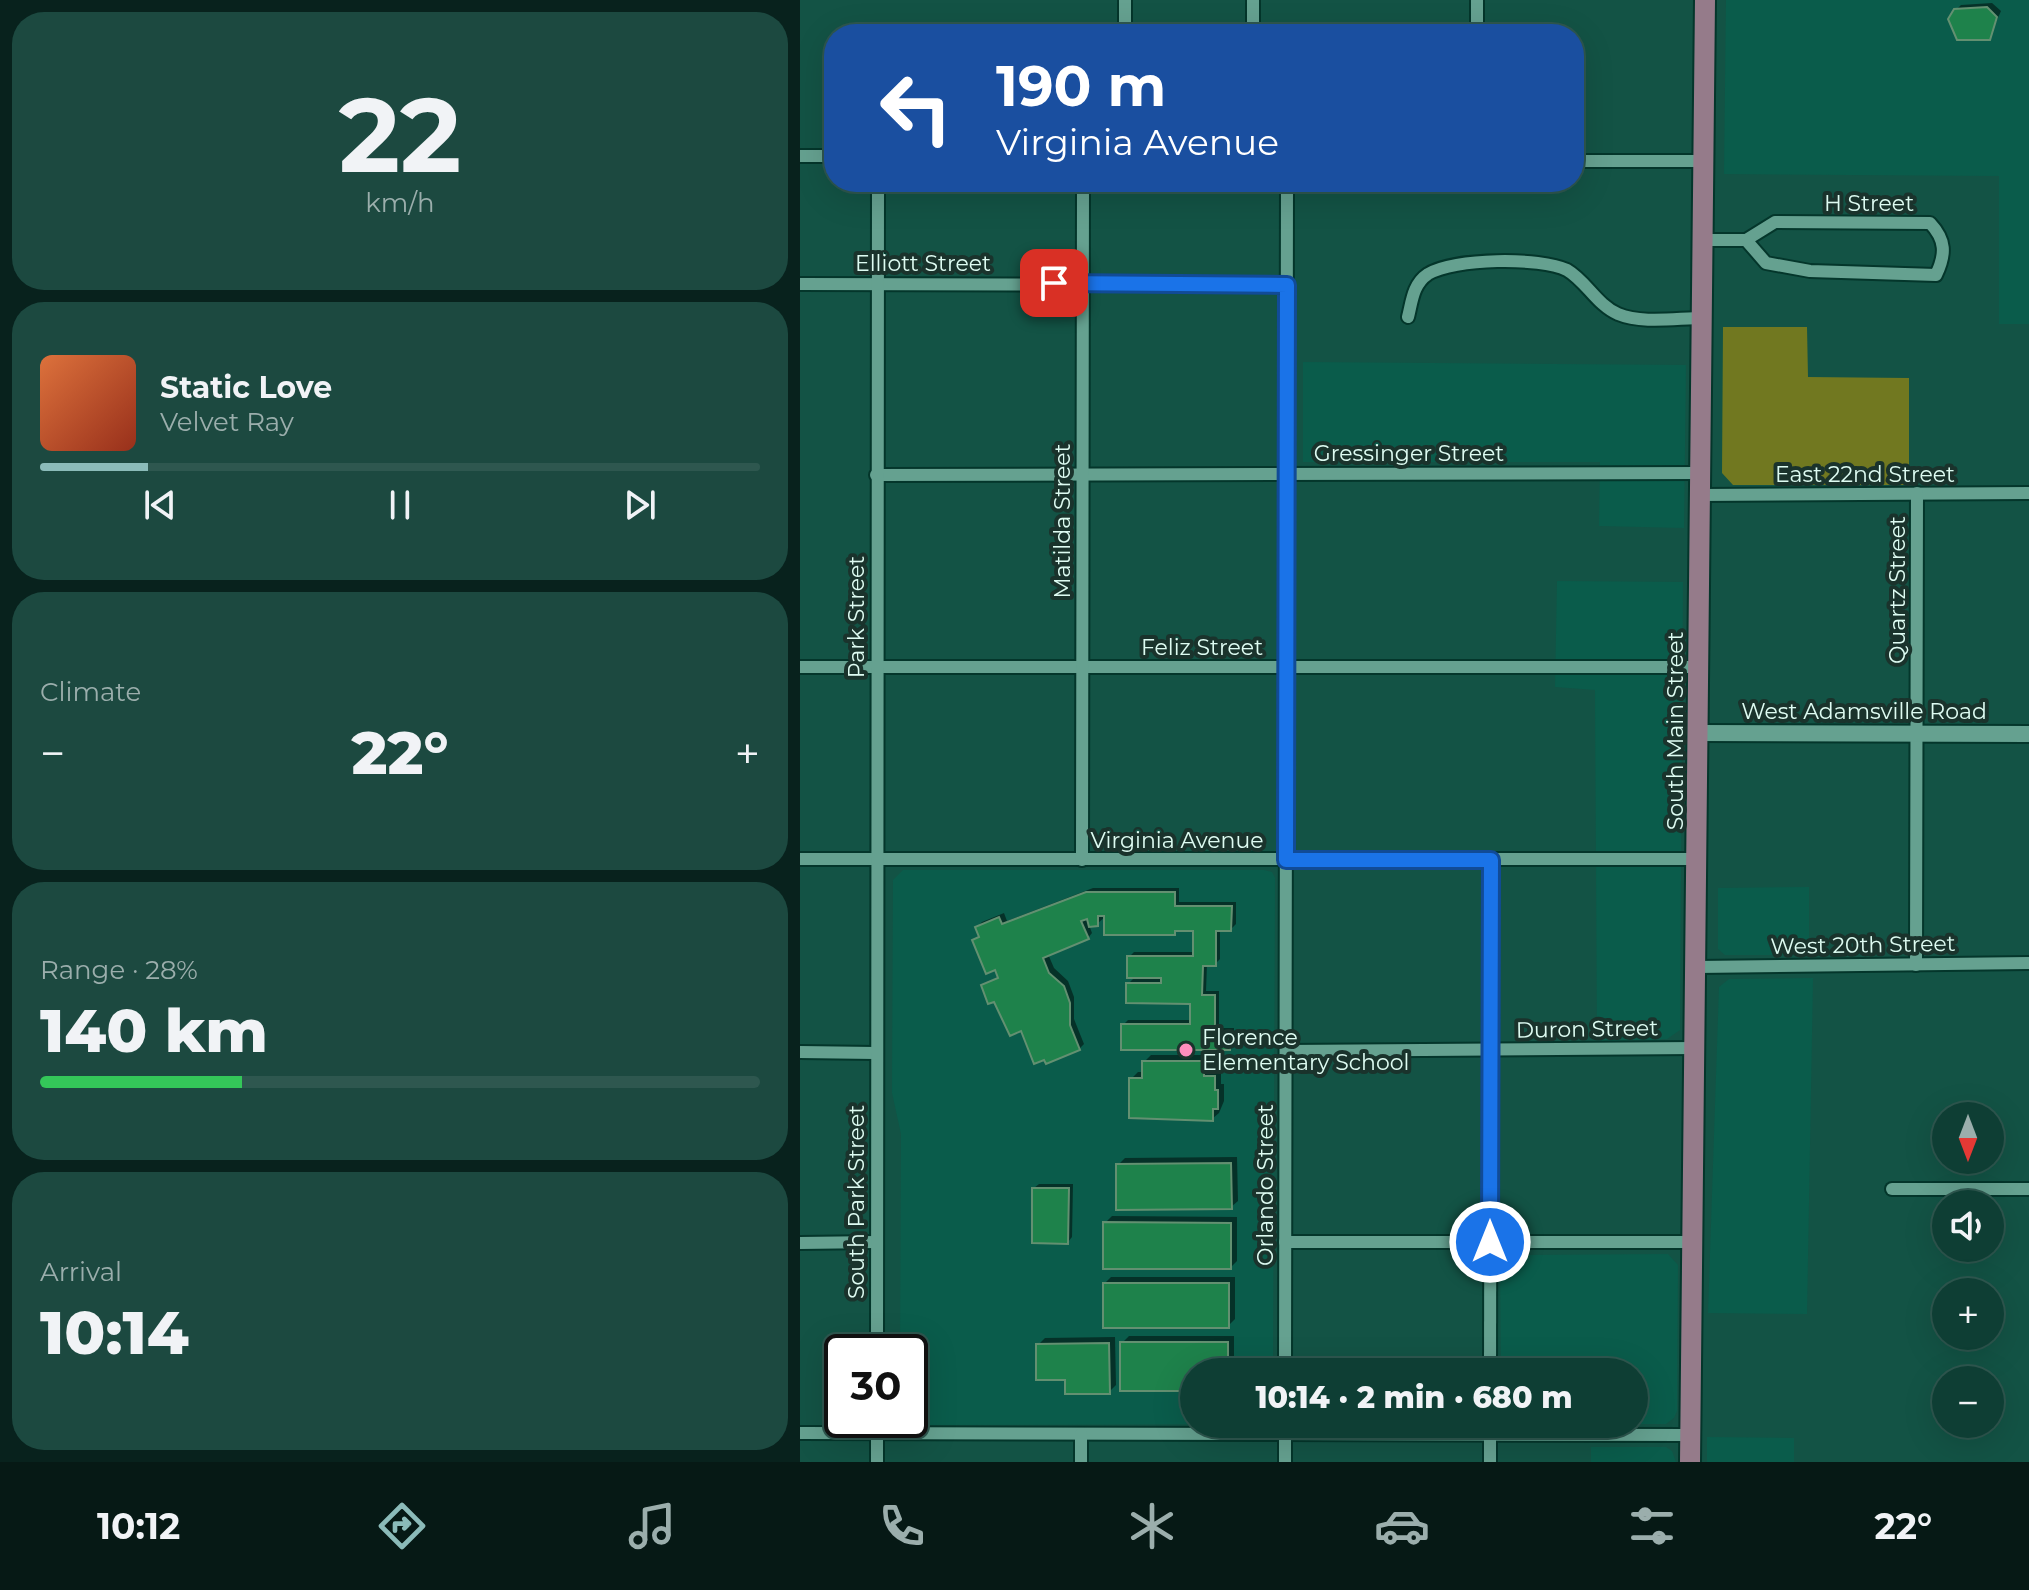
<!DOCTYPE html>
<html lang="en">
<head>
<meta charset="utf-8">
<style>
  :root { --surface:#0e3e34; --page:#1c4940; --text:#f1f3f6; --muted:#9baeac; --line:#2e574f; --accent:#8bbbb9 }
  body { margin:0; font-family:Montserrat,sans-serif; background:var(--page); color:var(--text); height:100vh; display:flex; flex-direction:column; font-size:30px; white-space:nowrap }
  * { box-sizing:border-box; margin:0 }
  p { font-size:26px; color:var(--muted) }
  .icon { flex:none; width:44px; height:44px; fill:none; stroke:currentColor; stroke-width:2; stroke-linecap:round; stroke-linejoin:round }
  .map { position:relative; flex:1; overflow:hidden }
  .panel { display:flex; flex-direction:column; gap:12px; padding:12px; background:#08221d; width:800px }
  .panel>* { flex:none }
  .banner { position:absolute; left:24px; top:24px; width:760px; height:168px; border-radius:32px; box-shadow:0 8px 32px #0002,0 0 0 2px var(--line); background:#1a4fa0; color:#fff; overflow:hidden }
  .needle { width:52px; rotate:180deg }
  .buttons { position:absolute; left:1132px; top:1102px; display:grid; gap:16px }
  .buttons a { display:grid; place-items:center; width:72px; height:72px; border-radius:50%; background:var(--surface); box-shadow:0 8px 32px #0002,0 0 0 2px var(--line); font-size:40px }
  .speed { position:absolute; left:24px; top:1334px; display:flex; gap:16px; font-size:40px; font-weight:700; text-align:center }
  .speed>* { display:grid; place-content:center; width:104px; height:104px; border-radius:50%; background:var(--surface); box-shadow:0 8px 32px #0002,0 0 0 2px var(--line); line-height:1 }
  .speed .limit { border:4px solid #111; border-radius:12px; background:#fff; color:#111 }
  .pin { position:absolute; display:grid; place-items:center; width:68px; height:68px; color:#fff; margin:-34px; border-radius:16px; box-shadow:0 4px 12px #0006 }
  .me { position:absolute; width:88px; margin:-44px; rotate:0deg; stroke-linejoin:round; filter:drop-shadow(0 0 6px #0008) }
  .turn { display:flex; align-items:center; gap:28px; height:168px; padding:0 40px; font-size:36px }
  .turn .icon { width:104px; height:104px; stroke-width:2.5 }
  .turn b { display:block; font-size:56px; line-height:68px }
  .big { font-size:60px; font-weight:800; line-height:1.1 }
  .panel .tile { flex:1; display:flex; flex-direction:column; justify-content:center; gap:12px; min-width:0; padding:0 28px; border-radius:32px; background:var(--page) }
  .panel .dial { align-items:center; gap:0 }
  .dial b { font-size:104px; line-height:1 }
  .song { display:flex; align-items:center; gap:24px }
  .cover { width:96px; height:96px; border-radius:12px; background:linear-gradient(135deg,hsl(20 70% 55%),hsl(10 70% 35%)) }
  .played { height:8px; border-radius:4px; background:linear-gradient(90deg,var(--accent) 15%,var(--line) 15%) }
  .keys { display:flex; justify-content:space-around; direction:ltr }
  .heat { display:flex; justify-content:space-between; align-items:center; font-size:44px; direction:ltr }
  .charge { height:12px; border-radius:6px; background:linear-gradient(90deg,#34c759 28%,var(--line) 0) }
  .trip { position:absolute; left:380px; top:1358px; width:468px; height:80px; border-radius:40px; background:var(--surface); box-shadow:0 8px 32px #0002,0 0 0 2px var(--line); font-weight:800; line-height:80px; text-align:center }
  .tabs { display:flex; height:128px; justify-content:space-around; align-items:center; background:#061915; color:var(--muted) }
  .tabs .icon { width:56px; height:56px }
  .tabs .current { color:var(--accent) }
  .tabs b { font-size:36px; color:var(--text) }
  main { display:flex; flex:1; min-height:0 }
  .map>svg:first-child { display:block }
</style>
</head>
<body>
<main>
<section class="panel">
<div class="tile dial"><b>22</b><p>km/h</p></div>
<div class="tile">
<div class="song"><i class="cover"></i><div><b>Static Love</b><p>Velvet Ray</p></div></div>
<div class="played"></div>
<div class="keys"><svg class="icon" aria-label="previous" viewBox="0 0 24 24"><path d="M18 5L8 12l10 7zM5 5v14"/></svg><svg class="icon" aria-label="pause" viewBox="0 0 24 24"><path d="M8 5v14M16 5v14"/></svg><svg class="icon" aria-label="next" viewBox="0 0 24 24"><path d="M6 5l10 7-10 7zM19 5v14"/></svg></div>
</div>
<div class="tile"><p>Climate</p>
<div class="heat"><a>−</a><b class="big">22°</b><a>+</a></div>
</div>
<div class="tile"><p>Range · 28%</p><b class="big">140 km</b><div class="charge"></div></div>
<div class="tile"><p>Arrival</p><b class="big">10:14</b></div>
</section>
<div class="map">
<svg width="1229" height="1462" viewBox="0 0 1229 1462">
  <rect width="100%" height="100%" fill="#135345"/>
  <!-- built -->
  <g fill="#0a5c4b">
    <polygon points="926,0 1229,0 1229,324 1199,324 1199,176 924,174"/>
    <polygon points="503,362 886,365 884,528 799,526 800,462 503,462"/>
    <polygon points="757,581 883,582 880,1030 867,1039 797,1041 795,690 755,687"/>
    <polygon points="103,870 464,870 472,872 475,878 473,1372 394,1372 394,1424 464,1424 106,1425 96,1420 110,1420 110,1352 100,1352 101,1134 92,1093 93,880"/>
    <polygon points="1009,887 1009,955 925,955 918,949 918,888"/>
    <polygon points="1013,978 1007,1314 908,1313 919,987 929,979"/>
    <polygon points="868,1254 878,1265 877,1411 874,1418 866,1424 710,1424 834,1424 834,1372 701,1372 700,1265 703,1258 711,1255"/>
    <polygon points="907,1437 994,1438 994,1462 907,1462"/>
    <polygon points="791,1447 866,1447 872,1451 876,1462 791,1462"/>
  </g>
  <!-- green -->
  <polygon fill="#717820" points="923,327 1007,327 1008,377 1109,378 1109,485 933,485 922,473"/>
  <!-- shadow -->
  <g fill="#0007">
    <polygon points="1192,3 1201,11 1189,38 1156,10 1161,5"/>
    <polygon points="293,888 379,888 379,902 436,902 436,924 431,929 420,929 420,959 415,964 407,964 406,991 419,991 419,1028 434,1028 434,1043 429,1048 323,1025 328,1020 392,1020 392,1002 328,984 336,976 329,957 334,952 395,952 395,929 378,929 374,933 306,916 297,924 289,925 292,933 288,938 248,954 254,968 268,981 274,997 274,1019 284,1044 279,1049 222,1029 183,986 200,976 175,940 180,935 177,927 182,922 204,913 207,921"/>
    <polygon points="351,1055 410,1055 410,1070 421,1070 421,1084 424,1084 424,1101 419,1113 412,1119 331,1079 338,1072 344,1072 344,1062"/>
    <polygon points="437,1157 438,1201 431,1207 318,1165 325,1158"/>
    <polygon points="239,1184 273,1184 272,1237 268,1242 234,1188"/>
    <polygon points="312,1216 437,1217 437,1261 430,1268 305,1223"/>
    <polygon points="311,1277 435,1277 435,1319 428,1326 305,1283"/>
    <polygon points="329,1336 434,1336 434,1372 394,1372 394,1389 322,1343"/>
    <polygon points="315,1337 316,1385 309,1392 267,1378 238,1345 245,1338"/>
  </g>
  <!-- building -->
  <g fill="#1e824b" stroke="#639071" stroke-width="2">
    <polygon points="1187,7 1197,17 1190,40 1157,40 1148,19 1154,9"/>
    <polygon points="286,892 375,892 375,906 432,906 431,931 416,931 416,966 403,966 402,995 415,995 415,1032 430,1032 430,1050 321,1050 321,1024 390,1024 390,1004 326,1003 326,983 361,983 361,978 327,978 327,956 393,956 393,931 375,931 375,935 304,935 304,916 298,916 298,926 289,927 287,919 281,921 289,939 243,958 249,973 264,986 270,1003 270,1025 280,1050 246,1064 244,1060 234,1064 221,1031 210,1036 194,1002 188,1004 181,985 198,978 195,970 186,974 172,940 179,937 175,927 199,917 202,924"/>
    <polygon points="342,1061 404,1061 404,1076 415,1076 415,1090 418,1090 418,1109 413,1109 413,1121 329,1118 329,1078 342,1078"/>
    <polygon points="431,1163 432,1209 316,1210 316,1164"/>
    <polygon points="232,1188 269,1188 268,1244 232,1243"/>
    <polygon points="303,1222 431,1223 431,1269 303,1269"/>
    <rect x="303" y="1283" width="126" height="45"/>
    <polygon points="320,1342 428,1342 428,1372 394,1372 394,1391 320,1391"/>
    <polygon points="309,1343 310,1394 265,1394 265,1380 236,1380 236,1344"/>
  </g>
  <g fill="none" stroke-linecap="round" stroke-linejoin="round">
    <defs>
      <g id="minor">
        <polyline points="325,0 325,34"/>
        <polyline points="453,0 453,34"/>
        <polyline points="677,34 677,0"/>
        <polyline points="0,156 34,156"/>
        <polyline points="774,161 904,161"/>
        <path d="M903,240H946L966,263L1010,271L1136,275C1146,254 1146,240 1130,223L975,222L946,240"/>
        <polyline points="0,284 487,285"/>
        <path d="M608,317C612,301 613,284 628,274C654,258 740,257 767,270C786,281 797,305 818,314C842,324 877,318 903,318"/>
        <polyline points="76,475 901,473"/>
        <polyline points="901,495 1229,493"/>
        <polyline points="0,667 900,667"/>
        <polyline points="0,859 898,859"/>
        <polyline points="282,860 283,182"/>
        <polyline points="1116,965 1117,493"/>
        <polyline points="897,967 1229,963"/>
        <polyline points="486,1051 896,1048"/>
        <polyline points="0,1052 75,1053"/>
        <polyline points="1092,1189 1229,1189"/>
        <polyline points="485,1242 893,1242"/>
        <polyline points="0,1243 76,1242"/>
        <polyline points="77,1352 78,182"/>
        <polyline points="485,1372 487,182"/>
        <polyline points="690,1372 691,860"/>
        <polyline points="77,1420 77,1462"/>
        <polyline points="0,1433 891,1435"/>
        <polyline points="281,1462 281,1434"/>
        <polyline points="485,1462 485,1424"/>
        <polyline points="690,1462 690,1424"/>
      </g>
      <polyline id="tertiary" points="899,733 1229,734"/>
      <polyline id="primary" points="890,1462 905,0"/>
    </defs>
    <!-- minor casing -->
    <use href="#minor" stroke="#04362b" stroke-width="16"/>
    <!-- tertiary casing -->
    <use href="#tertiary" stroke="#04362b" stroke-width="20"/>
    <!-- primary casing -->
    <use href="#primary" stroke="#04362b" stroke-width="24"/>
    <!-- minor -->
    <use href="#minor" stroke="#65a190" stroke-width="12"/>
    <!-- tertiary -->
    <use href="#tertiary" stroke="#65a190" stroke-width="16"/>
    <!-- primary -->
    <use href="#primary" stroke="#957b8a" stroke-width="20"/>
  </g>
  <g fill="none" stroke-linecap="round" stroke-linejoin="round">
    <defs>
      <polyline id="route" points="254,283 487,285 486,860 691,860 690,1242"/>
    </defs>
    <!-- route casing -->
    <use href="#route" stroke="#114b97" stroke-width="20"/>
    <!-- route -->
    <use href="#route" stroke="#1a73e8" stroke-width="14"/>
  </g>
  <!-- markers -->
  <circle fill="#fe8ebe" stroke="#1a332c" stroke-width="3" cx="386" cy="1050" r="8"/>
  <g text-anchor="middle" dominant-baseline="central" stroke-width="8" stroke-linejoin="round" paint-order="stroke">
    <!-- street labels -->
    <g font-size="22" fill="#defcf2" stroke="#1a332c">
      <text x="1069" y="203">H Street</text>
      <text x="123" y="263">Elliott Street</text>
      <text x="609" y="453">Gressinger Street</text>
      <text x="1065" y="474">East 22nd Street</text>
      <text transform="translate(262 521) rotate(-90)">Matilda Street</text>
      <text transform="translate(1097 590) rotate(-90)">Quartz Street</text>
      <text transform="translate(56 617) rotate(-90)">Park Street</text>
      <text x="402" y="647">Feliz Street</text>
      <text x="1064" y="711">West Adamsville Road</text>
      <text transform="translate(875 731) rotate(-90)">South Main Street</text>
      <text x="377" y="840">Virginia Avenue</text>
      <text transform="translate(1063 945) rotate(-1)">West 20th Street</text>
      <text transform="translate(787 1029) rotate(-1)">Duron Street</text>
      <text transform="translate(465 1185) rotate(-90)">Orlando Street</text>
      <text transform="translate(56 1202) rotate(-90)">South Park Street</text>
    </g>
    <!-- poi labels -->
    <g font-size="22" fill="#defcf2" stroke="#1a332c" text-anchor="start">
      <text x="402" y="1037">Florence<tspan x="402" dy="25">Elementary School</tspan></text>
    </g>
  </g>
</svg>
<div class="buttons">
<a><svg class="needle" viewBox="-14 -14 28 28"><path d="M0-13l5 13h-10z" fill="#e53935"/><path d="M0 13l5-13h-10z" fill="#9baeac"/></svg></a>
<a><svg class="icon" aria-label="sound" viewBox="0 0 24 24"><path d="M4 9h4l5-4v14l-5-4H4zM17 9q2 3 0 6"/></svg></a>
<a>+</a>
<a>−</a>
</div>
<div class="speed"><div class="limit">30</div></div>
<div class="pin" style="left:254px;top:283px;background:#d93025"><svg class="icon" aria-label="arrive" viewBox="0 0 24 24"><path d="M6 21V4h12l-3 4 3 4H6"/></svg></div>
<svg class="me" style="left:690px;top:1242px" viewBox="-20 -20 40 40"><circle r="17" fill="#1a73e8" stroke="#fff" stroke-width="3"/><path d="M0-11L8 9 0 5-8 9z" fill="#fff"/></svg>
<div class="trip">10:14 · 2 min · 680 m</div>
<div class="banner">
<div class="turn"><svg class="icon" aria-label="left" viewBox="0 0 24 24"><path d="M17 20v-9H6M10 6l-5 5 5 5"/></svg><div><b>190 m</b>Virginia Avenue</div></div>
</div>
</div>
</main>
<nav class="tabs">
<b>10:12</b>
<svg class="icon current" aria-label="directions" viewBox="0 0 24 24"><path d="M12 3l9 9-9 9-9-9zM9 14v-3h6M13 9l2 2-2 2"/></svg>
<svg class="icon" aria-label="music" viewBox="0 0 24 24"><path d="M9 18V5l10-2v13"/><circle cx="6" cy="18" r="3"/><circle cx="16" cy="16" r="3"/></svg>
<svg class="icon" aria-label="phone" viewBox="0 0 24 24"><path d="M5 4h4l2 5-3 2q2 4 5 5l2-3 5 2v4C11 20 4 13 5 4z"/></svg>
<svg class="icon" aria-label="climate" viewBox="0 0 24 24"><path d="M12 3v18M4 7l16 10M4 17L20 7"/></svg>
<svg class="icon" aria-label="car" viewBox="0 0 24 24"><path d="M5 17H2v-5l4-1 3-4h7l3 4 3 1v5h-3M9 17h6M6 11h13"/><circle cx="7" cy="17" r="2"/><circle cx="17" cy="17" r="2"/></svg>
<svg class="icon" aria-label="filters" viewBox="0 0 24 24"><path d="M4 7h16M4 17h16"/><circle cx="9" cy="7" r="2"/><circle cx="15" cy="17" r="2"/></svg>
<b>22°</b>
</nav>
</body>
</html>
